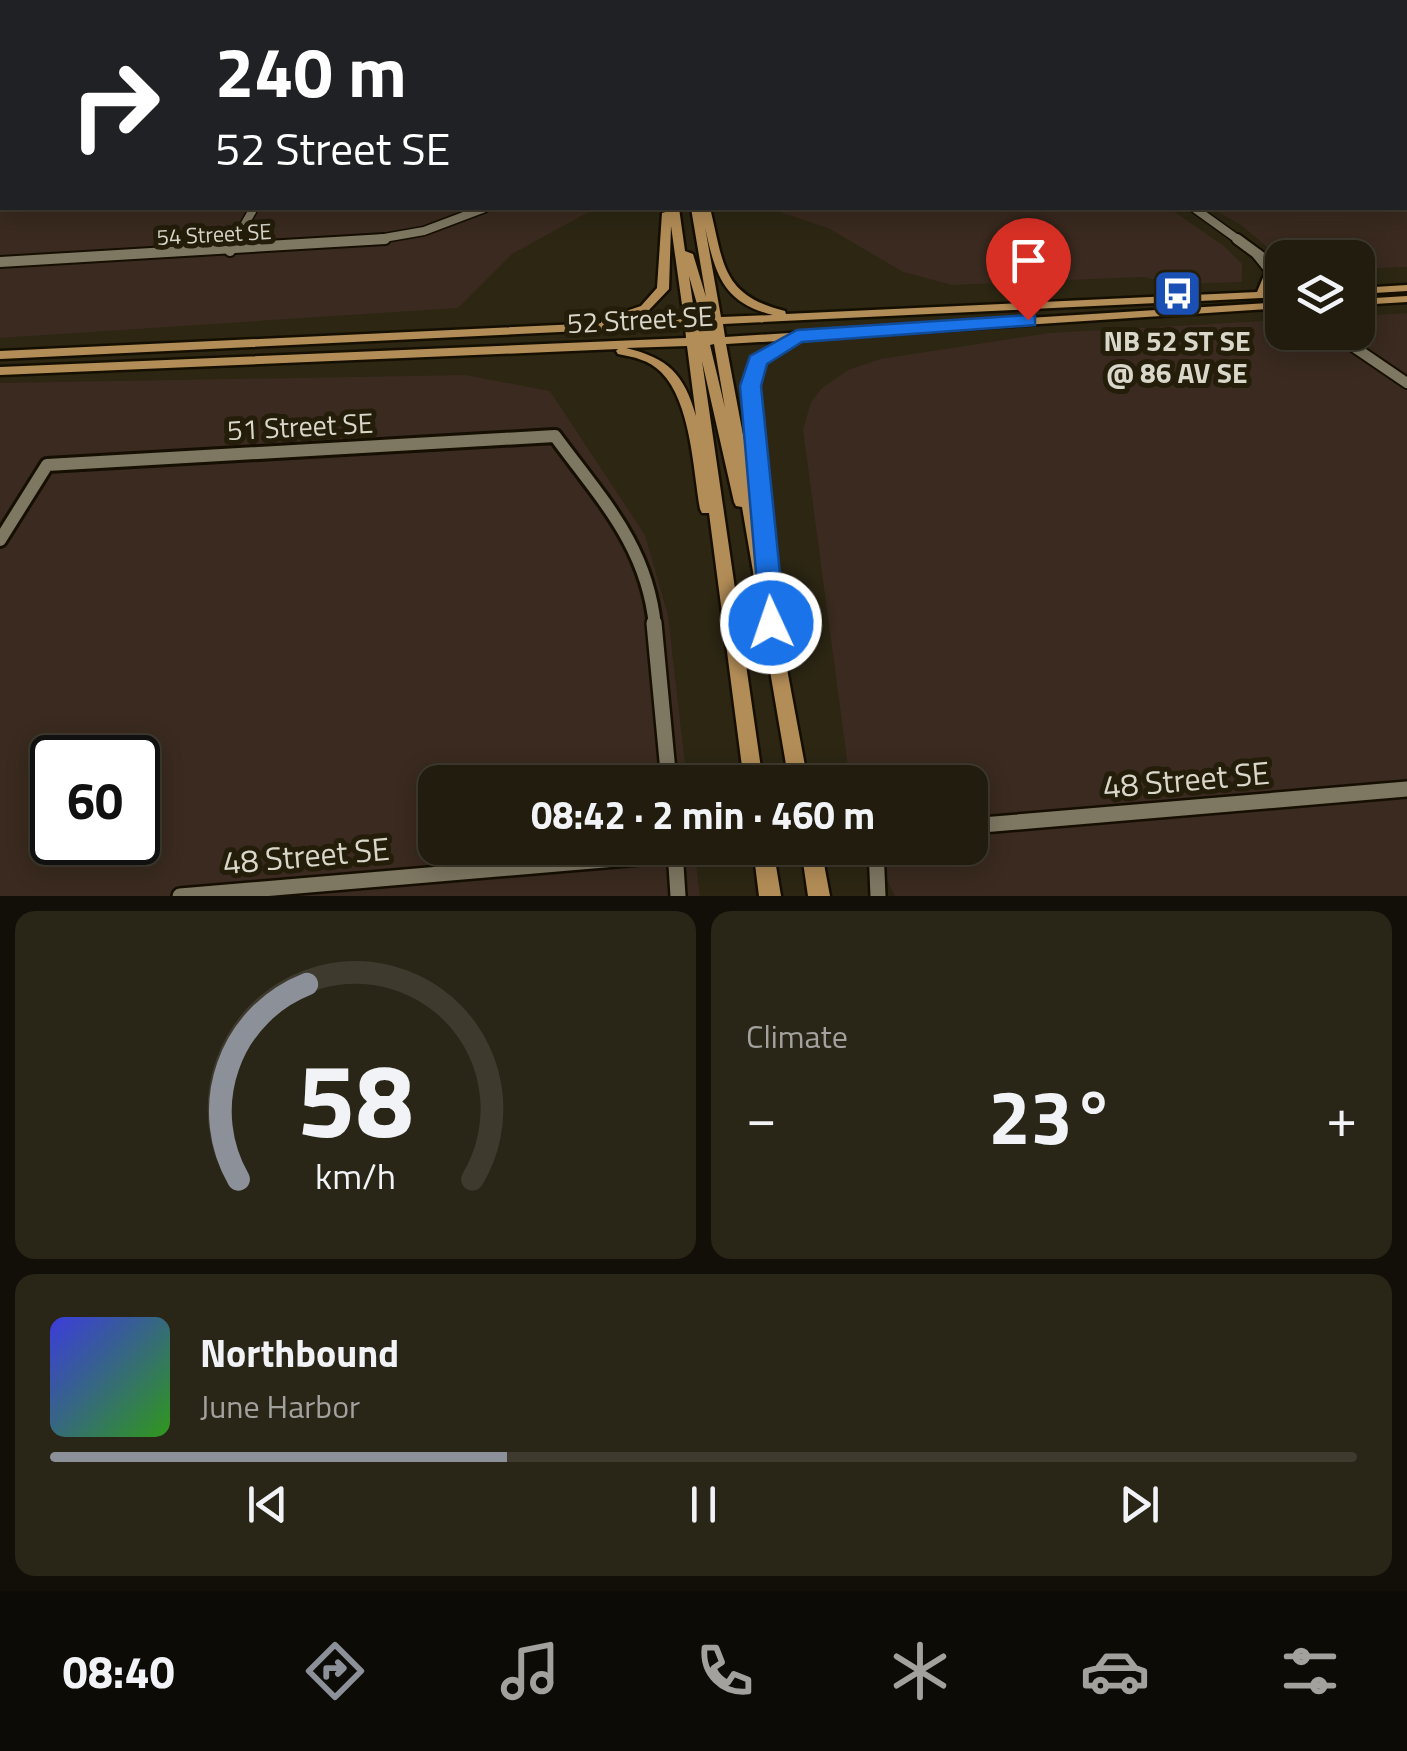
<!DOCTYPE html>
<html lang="en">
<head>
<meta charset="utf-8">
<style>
  :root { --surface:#211c0e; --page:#292517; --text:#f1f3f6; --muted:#a2a19e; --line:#3e3a2e; --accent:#8c9099 }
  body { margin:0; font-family:"Titillium Web",sans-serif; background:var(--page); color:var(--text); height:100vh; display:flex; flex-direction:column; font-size:38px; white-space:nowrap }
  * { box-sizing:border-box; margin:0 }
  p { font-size:32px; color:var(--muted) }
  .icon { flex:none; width:55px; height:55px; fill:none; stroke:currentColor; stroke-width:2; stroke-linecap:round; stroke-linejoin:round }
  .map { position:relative; height:896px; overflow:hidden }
  .drawer { display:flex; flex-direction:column; gap:15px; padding:15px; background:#120f08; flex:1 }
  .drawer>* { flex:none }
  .hud { position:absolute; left:0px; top:0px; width:1408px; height:210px; box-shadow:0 5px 25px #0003,0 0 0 2px var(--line); background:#202124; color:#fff; overflow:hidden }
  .controls { position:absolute; left:1265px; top:240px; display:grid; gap:20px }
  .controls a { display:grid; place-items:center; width:110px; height:110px; border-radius:20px; background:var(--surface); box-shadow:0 5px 25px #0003,0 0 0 2px var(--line); font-size:50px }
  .speed { position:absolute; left:30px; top:735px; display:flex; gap:20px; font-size:50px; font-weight:700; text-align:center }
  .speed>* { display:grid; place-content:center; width:130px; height:130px; border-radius:50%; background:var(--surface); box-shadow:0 5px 25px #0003,0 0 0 2px var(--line); line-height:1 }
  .speed .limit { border:5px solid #111; border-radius:15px; background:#fff; color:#111 }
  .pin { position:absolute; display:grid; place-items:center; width:85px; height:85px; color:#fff; margin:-102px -42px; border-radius:50% 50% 50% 0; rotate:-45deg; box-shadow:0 0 10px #0007 }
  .pin .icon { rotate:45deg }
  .me { position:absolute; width:110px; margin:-55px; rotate:357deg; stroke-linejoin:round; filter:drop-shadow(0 0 8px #0008) }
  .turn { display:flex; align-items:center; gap:35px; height:210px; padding:0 50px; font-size:45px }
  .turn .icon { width:130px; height:130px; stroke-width:2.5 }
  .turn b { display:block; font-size:70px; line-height:85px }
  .big { font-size:75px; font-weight:700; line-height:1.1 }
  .drawer .card { flex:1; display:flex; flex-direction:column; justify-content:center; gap:15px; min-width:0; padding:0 35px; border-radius:20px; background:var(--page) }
  .drawer .dial { align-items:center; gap:0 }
  .dial svg { height:260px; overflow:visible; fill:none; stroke:var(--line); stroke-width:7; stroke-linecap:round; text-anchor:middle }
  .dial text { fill:var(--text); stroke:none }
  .song { display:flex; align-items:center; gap:30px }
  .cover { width:120px; height:120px; border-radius:15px; background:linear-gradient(135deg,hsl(240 70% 55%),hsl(110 70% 35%)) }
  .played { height:10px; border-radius:5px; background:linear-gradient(90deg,var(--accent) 35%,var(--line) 35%) }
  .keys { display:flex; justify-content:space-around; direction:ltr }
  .heat { display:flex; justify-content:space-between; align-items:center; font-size:55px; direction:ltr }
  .drawer .tiles { flex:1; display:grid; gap:15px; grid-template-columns:1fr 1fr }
  .card:last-child { grid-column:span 2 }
  .trip { position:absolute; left:418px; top:765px; width:570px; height:100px; border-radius:20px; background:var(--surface); box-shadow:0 5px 25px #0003,0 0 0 2px var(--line); font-weight:700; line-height:100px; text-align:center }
  .tab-bar { display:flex; height:160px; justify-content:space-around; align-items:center; background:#0d0b06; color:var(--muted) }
  .tab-bar .icon { width:70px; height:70px }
  .tab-bar .current { color:var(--accent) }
  .tab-bar b { font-size:45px; color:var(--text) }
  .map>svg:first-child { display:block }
</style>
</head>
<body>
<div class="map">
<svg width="1407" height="896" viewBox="0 0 1407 896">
  <rect width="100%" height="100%" fill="#2c2613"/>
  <!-- industrial -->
  <g fill="#3a2a1f" fill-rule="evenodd">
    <polygon points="0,0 629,0 2,2 2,208 596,208 512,254 458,308 0,338"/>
    <polygon points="674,0 1407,0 1407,267 1358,269 1358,258 1282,260 1241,225 1211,208 1405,208 1405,2"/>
    <polygon points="768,208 1169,208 1224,246 1242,264 1242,282 1177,284 1143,277 952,285 903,272 828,228"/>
    <polygon points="1407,313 1407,896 895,896 871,848 970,848 970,782 850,782 803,430 811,402 822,388 848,370 880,359 1049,333 1282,320 1282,332 1358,332 1358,316"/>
    <path d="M465,375L550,391L645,535L668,615L687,782H435V848H694L700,896H0V383ZM52,758H138V842H52Z"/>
  </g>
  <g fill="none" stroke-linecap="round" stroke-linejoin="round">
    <defs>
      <g id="minor-far4">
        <polyline points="1256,0 1260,2"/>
        <polyline points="335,2 433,0"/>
      </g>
      <g id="minor-far3">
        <polyline points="1194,208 1240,241"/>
        <polyline points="235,241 254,208"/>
        <polyline points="367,241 424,231 485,208"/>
      </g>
      <g id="minor-far2">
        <polyline points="1237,239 1282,272"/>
        <polyline points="230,251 237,239"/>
        <polyline points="1257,254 1282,285"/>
        <polyline points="0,262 385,239"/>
        <polyline points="1332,332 1407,383"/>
      </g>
      <path id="minor-far1" d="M0,540L47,465L555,436C601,499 647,545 655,626"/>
      <g id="minor">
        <polyline points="654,623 669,782"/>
        <polyline points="970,826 1407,789"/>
        <polyline points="876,848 878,896"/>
        <polyline points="675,850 678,896"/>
        <polyline points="180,896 675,854"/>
      </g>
      <g id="major">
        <rect x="641" y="0" width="6" height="2"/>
        <rect x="656" y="0" width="6" height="2"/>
        <path d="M669,208H679L685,251L693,254L706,297L691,208H710C724,264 721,295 785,311L786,314L1257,292L1265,273L1270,270L1275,273L1268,291H1282V297L723,324L725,337L1282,302V308L796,340L763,363L756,386L776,567L769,572L808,782H789L742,507L736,506L734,502L702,361L763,782H744L709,513H702L700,509C693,469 691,402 661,372C649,360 634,357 618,354L616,351L618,349L0,375V367L686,338L685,326L0,359V351L601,323L602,319L641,306L657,288L662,213L669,211ZM671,226L684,319L614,322L649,310L669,289ZM705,227C715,274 723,303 773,315L721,317ZM689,276L701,318H695ZM779,341L753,358L744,386L752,483L726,344ZM714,344L725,408L710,345ZM687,346L696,416C684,374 668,358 626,348Z"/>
        <polygon points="1407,285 1407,291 1358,294 1358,288"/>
        <polygon points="1407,296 1407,302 1358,305 1358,299"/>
        <polygon points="753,848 773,848 781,896 759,896"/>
        <polygon points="801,848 821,848 830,896 808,896"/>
      </g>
    </defs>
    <!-- minor-far4 casing -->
    <use href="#minor-far4" stroke="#150f01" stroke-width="9"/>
    <!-- minor-far3 casing -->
    <use href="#minor-far3" stroke="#150f01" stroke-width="11"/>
    <!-- minor-far2 casing -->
    <use href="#minor-far2" stroke="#150f01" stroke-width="14"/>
    <!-- minor-far1 casing -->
    <use href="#minor-far1" stroke="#150f01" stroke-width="18"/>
    <!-- minor casing -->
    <use href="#minor" stroke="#150f01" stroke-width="20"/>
    <!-- major casing -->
    <use href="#major" stroke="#150f01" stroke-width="5"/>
    <!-- minor-far4 -->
    <use href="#minor-far4" stroke="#7e7762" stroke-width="6"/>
    <!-- minor-far3 -->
    <use href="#minor-far3" stroke="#7e7762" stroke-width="8"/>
    <!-- minor-far2 -->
    <use href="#minor-far2" stroke="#7e7762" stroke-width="10"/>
    <!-- minor-far1 -->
    <use href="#minor-far1" stroke="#7e7762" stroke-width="12"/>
    <!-- minor -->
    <use href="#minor" stroke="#7e7762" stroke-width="15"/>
    <!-- major -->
    <use href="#major" fill="#b38d57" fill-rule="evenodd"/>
  </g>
  <!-- route -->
  <polygon fill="#1a73e8" stroke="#114b97" stroke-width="2.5" points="1028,315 1035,316 1035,325 802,342 767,364 761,386 785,623 771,634 761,631 740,386 750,356 797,330"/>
  <!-- icons -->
  <defs>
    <symbol id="bus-square" viewBox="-11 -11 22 22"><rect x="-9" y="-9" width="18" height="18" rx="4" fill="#1a4fb4" stroke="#231d0a"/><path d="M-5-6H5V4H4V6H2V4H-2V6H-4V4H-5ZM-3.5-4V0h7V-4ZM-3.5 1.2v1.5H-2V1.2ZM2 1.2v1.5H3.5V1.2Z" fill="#fff"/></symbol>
  </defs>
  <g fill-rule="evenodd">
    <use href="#bus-square" x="1150" y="266" width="55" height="55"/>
  </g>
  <g text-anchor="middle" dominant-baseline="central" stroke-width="10" stroke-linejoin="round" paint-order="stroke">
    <!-- far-street labels -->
    <g font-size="22" fill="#d9d6ca" stroke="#231d0a">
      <text transform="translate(214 234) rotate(-3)">54 Street SE</text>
    </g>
    <!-- street labels -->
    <g font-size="28" fill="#d9d6ca" stroke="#231d0a">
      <text transform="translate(640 319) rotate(-3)">52 Street SE</text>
      <text transform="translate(300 426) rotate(-3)">51 Street SE</text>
    </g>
    <!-- poi labels -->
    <g font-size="28" font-weight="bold" fill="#d9d6ca" stroke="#231d0a">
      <text x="1177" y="340">NB 52 ST SE<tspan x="1177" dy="32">@ 86 AV SE</tspan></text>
    </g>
    <!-- near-street labels -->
    <g font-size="32" fill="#d9d6ca" stroke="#231d0a">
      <text transform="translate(1186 779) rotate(-5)">48 Street SE</text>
      <text transform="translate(306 855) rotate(-5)">48 Street SE</text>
    </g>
  </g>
</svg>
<div class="controls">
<a><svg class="icon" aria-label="layers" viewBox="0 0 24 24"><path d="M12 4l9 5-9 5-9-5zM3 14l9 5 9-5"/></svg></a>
</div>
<div class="speed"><div class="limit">60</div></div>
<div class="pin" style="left:1028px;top:320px;background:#d93025"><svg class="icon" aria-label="arrive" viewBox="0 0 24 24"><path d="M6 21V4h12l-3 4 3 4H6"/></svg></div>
<svg class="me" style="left:771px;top:623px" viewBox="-20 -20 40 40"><circle r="17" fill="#1a73e8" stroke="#fff" stroke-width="3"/><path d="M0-11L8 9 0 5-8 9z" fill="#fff"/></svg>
<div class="trip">08:42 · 2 min · 460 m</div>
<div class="hud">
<div class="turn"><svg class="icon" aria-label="right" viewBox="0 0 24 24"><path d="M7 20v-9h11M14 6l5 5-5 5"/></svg><div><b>240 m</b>52 Street SE</div></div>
</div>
</div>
<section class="drawer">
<div class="tiles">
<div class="card dial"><svg viewBox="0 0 100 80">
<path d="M14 69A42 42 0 1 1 86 69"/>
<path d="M14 69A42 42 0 0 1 35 9" stroke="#8c9099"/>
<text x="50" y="56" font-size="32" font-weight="700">58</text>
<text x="50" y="72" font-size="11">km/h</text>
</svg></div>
<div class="card"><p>Climate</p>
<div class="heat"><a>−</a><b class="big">23°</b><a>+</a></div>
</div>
<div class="card">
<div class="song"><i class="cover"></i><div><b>Northbound</b><p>June Harbor</p></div></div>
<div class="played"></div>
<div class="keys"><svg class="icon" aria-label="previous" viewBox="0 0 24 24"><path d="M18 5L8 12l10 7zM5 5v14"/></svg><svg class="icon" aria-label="pause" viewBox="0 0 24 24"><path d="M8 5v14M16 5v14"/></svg><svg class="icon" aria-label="next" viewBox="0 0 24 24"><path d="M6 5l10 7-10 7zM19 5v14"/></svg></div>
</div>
</div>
</section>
<nav class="tab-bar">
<b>08:40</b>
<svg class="icon current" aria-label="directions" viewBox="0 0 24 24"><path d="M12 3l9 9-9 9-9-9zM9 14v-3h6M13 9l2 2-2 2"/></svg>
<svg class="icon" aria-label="music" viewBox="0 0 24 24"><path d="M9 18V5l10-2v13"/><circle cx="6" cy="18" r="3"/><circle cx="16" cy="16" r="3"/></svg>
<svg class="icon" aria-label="phone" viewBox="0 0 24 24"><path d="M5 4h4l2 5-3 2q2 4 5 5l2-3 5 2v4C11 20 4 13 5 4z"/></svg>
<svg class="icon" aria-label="climate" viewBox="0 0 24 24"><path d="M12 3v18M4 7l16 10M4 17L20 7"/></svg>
<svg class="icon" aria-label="car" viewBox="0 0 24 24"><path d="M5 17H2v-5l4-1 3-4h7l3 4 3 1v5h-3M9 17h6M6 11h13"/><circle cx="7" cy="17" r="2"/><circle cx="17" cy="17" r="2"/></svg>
<svg class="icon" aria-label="filters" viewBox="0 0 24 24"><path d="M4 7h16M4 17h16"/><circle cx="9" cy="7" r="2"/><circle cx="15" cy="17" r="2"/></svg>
</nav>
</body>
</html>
